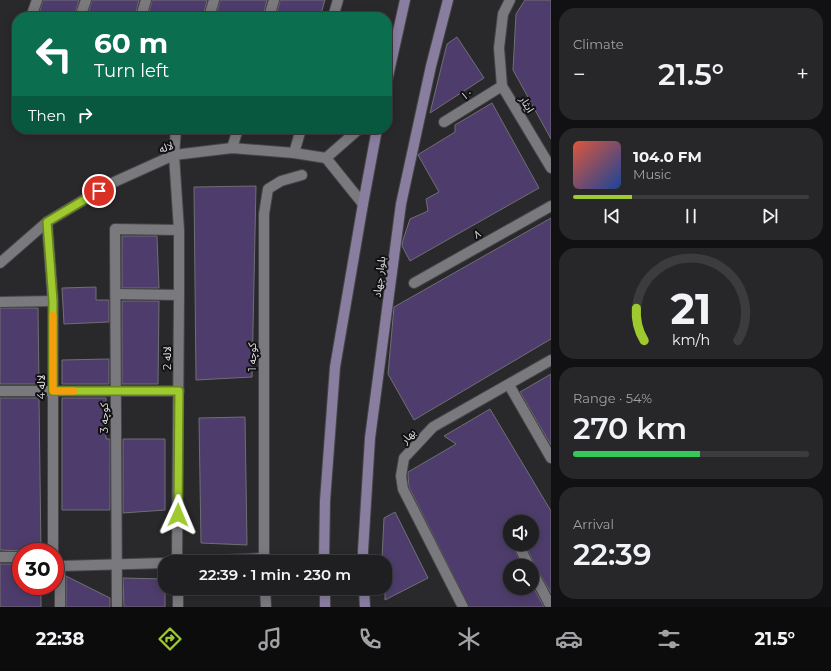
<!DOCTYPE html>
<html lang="en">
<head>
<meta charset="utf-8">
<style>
  :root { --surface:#1f1e20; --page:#272729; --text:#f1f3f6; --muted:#a1a2a5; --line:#3c3c3e; --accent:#9eca2f }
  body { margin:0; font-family:Montserrat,"Noto Sans Arabic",sans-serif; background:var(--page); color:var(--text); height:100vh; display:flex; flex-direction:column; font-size:15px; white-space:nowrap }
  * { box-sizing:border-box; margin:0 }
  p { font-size:13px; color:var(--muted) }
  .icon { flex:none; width:22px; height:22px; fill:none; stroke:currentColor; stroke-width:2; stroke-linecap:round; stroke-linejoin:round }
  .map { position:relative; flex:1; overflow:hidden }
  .drawer { display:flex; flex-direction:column; gap:8px; padding:8px; background:#111012; width:280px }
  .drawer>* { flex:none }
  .top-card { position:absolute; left:12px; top:12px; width:380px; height:122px; border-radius:16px; box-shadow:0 2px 10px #0003,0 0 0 1px var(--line); background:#0b6e4f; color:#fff; overflow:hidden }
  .fabs { position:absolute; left:503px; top:515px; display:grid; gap:8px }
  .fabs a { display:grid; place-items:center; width:36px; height:36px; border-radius:50%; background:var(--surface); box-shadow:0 2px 10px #0003,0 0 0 1px var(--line); font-size:20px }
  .speed { position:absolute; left:12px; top:543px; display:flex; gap:8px; font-size:20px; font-weight:700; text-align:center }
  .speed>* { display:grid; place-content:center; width:52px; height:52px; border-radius:50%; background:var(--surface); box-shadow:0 2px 10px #0003,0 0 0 1px var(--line); line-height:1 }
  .speed .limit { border:6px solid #d22; background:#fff; color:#111 }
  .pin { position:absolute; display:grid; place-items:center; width:34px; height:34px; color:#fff; margin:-17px; border:2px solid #fff; border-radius:50%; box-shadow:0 1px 4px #0007 }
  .me { position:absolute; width:44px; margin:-22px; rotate:1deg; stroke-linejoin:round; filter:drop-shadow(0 0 3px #0008) }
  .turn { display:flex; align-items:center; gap:14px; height:84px; padding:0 16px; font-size:18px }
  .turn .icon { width:52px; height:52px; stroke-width:2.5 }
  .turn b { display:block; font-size:28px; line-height:34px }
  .then { display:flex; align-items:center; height:38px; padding:0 16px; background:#0003; gap:8px; font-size:15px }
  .big { font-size:30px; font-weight:600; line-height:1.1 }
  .drawer .tile { flex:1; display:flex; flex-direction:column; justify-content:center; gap:6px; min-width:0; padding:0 14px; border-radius:16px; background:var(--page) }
  .drawer .dial { align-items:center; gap:0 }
  .dial svg { height:104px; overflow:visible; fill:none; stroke:var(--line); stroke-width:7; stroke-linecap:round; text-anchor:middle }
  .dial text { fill:var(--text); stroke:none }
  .song { display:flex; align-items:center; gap:12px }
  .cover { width:48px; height:48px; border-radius:6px; background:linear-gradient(135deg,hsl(10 70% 55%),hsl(220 70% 35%)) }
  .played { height:4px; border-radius:2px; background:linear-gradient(90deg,var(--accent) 25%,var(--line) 25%) }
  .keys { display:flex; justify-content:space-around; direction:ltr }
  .heat { display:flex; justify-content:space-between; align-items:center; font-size:22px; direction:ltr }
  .charge { height:6px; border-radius:3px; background:linear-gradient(90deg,#34c759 54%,var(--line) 0) }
  .trip { position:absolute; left:158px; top:555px; width:234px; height:40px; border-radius:16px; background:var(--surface); box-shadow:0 2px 10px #0003,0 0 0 1px var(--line); font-weight:600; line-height:40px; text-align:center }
  .tab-bar { display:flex; height:64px; justify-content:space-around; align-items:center; background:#0c0c0d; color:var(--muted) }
  .tab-bar .icon { width:28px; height:28px }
  .tab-bar .selected { color:var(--accent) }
  .tab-bar b { font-size:18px; color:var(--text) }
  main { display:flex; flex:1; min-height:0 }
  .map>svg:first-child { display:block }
</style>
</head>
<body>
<main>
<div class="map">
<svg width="551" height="607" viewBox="0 0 551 607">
  <rect width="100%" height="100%" fill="#29282b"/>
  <!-- building -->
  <g fill="#4e3d6c" stroke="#706f73">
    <polygon points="43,0 79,0 74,17 38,17"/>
    <polygon points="92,0 139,0 135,17 87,17"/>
    <polygon points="152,0 207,0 203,17 148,17"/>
    <polygon points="220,0 267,0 263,17 216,17"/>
    <polygon points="280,0 325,0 320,17 276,17"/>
    <polygon points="525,0 551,0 551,139 513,70 516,14"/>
    <polygon points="457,37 484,78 430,113 447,44"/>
    <polygon points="492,103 539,188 410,261 402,246 403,240 410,219 428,211 426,199 439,192 418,155 419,154 455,132 455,125"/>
    <polygon points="256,186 252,377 196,380 194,187"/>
    <polygon points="551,218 551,339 414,420 388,374 394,307"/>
    <polygon points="122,236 157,236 159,288 122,288"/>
    <polygon points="96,287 96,300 109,300 109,322 64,324 62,288"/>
    <polygon points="122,301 159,301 158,384 122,384"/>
    <polygon points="0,308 38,308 39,384 0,384"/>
    <polygon points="109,359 109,384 62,384 62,360"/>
    <polygon points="551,374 551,445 520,392"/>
    <polygon points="0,398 39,398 41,552 0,550"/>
    <polygon points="62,398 106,398 106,439 110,439 110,510 62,510"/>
    <polygon points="490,409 551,511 551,593 535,565 525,544 532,544 532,522 510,522 510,544 512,544 522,566 510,566 510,588 532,588 532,585 544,607 469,607 409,487 408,476 408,472 456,444 444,436"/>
    <polygon points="245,417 247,545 201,543 199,418"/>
    <polygon points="123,439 165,439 165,510 123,513"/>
    <polygon points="395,512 428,578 385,600 385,557 382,558 384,518"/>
    <polygon points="0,564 21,564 21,586 41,586 41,607 0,607"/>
    <polygon points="66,576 110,598 110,607 66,607"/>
    <polygon points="123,578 165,579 165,607 124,607"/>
  </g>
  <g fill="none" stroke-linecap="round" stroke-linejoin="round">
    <defs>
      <g id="minor">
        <polyline points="510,0 503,14 499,48 502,86 551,168"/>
        <polyline points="31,17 37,0"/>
        <polyline points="80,17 86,0"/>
        <polyline points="141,17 146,0"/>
        <polyline points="209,17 214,0"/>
        <polyline points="269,17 274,0"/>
        <polyline points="333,17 338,0"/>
        <polyline points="444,122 502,86"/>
        <polyline points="176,129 174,155 179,230 179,295 177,562"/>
        <polyline points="232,148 238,129"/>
        <polyline points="294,153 301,129"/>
        <polyline points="326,158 363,204"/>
        <polyline points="326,158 359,129"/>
        <polyline points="47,222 53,301 53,552"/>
        <polyline points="0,263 47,222 112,183 174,155 232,148 294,153 326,158"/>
        <polyline points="414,283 551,206"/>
        <polyline points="116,294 179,295"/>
        <polyline points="0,302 53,301"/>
        <polyline points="509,385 551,458"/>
        <polyline points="0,391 179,391"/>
        <polyline points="518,544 529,566"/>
        <polyline points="0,557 21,557"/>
        <polyline points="55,559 60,566 60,607"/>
        <polyline points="184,562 264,558"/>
        <polyline points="264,562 264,214 268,189 281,181 302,175"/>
        <polyline points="60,566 165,563"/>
        <polyline points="532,571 551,607"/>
        <polyline points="178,588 178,607"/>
        <polyline points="265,588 266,607"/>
        <polyline points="117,607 115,229 179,230"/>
        <polyline points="463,607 403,489 401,476 404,458 433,427 551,360"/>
      </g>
      <g id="secondary">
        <polyline points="387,81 405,0"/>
        <polyline points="324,562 325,501 335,367 363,204 377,129"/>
        <polyline points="363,562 363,551 370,438 401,204 431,66 448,0"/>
        <polyline points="325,588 325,607"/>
        <polyline points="364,588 365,607"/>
      </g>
    </defs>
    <!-- minor casing -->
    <use href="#minor" stroke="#464548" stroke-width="12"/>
    <!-- secondary casing -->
    <use href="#secondary" stroke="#464548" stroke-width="12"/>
    <!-- minor -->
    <use href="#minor" stroke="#7a797d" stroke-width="10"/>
    <!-- secondary -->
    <use href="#secondary" stroke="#8a7ea0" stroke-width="10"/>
  </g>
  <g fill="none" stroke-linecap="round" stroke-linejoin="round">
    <defs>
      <polyline id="route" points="99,191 47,222 53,301 53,391 179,391 178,515"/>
    </defs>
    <!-- route casing -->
    <use href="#route" stroke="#67831f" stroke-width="10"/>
    <!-- route -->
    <use href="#route" stroke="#9eca2f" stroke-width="7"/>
    <!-- slow -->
    <polyline stroke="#f59e0b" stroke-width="7" points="53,315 53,391 74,391"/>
  </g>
  <g text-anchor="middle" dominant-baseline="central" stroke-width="4" stroke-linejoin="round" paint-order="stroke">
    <!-- street labels -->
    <g font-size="11" fill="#dad9db" stroke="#121113">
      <text transform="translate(467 94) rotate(-32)">۱۰</text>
      <text transform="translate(527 104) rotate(59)">ایثار</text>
      <text transform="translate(166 147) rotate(-19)">لاله</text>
      <text transform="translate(477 234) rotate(-29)">۸</text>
      <text transform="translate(379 277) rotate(-83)">بلوار جهاد</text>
      <text transform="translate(252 357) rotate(-90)">کوچه 1</text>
      <text transform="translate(167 358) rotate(-90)">لاله 2</text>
      <text transform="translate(41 387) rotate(-90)">لاله 4</text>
      <text transform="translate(104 418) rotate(-90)">کوچه 3</text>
      <text transform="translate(408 436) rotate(-47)">بهار</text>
    </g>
  </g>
</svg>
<div class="fabs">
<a><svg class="icon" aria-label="sound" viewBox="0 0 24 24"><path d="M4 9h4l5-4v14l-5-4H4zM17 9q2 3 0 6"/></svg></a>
<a><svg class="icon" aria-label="search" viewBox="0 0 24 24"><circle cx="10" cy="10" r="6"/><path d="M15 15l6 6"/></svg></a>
</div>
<div class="speed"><div class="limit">30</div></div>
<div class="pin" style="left:99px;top:191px;background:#d93025"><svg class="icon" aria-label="arrive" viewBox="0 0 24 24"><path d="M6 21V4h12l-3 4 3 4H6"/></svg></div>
<svg class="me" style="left:178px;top:515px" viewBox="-20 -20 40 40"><path d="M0-17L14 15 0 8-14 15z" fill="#9eca2f" stroke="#fff" stroke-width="4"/></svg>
<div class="trip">22:39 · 1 min · 230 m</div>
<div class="top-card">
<div class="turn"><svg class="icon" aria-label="left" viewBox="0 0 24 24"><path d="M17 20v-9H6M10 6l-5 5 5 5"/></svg><div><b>60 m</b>Turn left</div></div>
<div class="then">Then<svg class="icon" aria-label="right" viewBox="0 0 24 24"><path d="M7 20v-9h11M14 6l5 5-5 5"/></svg></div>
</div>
</div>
<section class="drawer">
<div class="tile"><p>Climate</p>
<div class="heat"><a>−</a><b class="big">21.5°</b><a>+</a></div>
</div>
<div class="tile">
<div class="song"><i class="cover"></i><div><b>104.0 FM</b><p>Music</p></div></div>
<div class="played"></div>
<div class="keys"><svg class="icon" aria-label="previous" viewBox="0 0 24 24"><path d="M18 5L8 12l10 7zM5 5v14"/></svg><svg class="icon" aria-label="pause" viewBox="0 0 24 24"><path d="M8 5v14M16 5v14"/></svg><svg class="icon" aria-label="next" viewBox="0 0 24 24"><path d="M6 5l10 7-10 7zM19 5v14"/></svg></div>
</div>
<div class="tile dial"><svg viewBox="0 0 100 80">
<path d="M14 69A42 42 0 1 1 86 69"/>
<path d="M14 69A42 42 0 0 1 8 44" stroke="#9eca2f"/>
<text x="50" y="56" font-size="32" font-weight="700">21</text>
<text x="50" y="72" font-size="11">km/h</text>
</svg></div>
<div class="tile"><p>Range · 54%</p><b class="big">270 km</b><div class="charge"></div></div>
<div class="tile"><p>Arrival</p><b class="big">22:39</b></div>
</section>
</main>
<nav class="tab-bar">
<b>22:38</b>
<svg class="icon selected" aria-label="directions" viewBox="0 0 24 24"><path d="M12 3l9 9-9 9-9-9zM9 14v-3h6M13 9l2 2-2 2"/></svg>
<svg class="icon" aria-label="music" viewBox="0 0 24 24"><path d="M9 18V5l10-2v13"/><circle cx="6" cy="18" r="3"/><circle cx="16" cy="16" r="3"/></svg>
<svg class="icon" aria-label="phone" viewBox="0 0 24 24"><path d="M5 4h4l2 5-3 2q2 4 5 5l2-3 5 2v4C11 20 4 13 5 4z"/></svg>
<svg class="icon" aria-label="climate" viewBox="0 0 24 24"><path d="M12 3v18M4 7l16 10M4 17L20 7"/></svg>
<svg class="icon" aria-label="car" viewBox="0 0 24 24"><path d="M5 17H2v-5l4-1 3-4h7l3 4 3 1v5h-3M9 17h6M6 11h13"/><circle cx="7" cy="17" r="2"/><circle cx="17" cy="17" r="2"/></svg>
<svg class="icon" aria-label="filters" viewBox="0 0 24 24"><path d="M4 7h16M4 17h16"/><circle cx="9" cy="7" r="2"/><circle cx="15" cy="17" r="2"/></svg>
<b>21.5°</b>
</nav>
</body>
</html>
